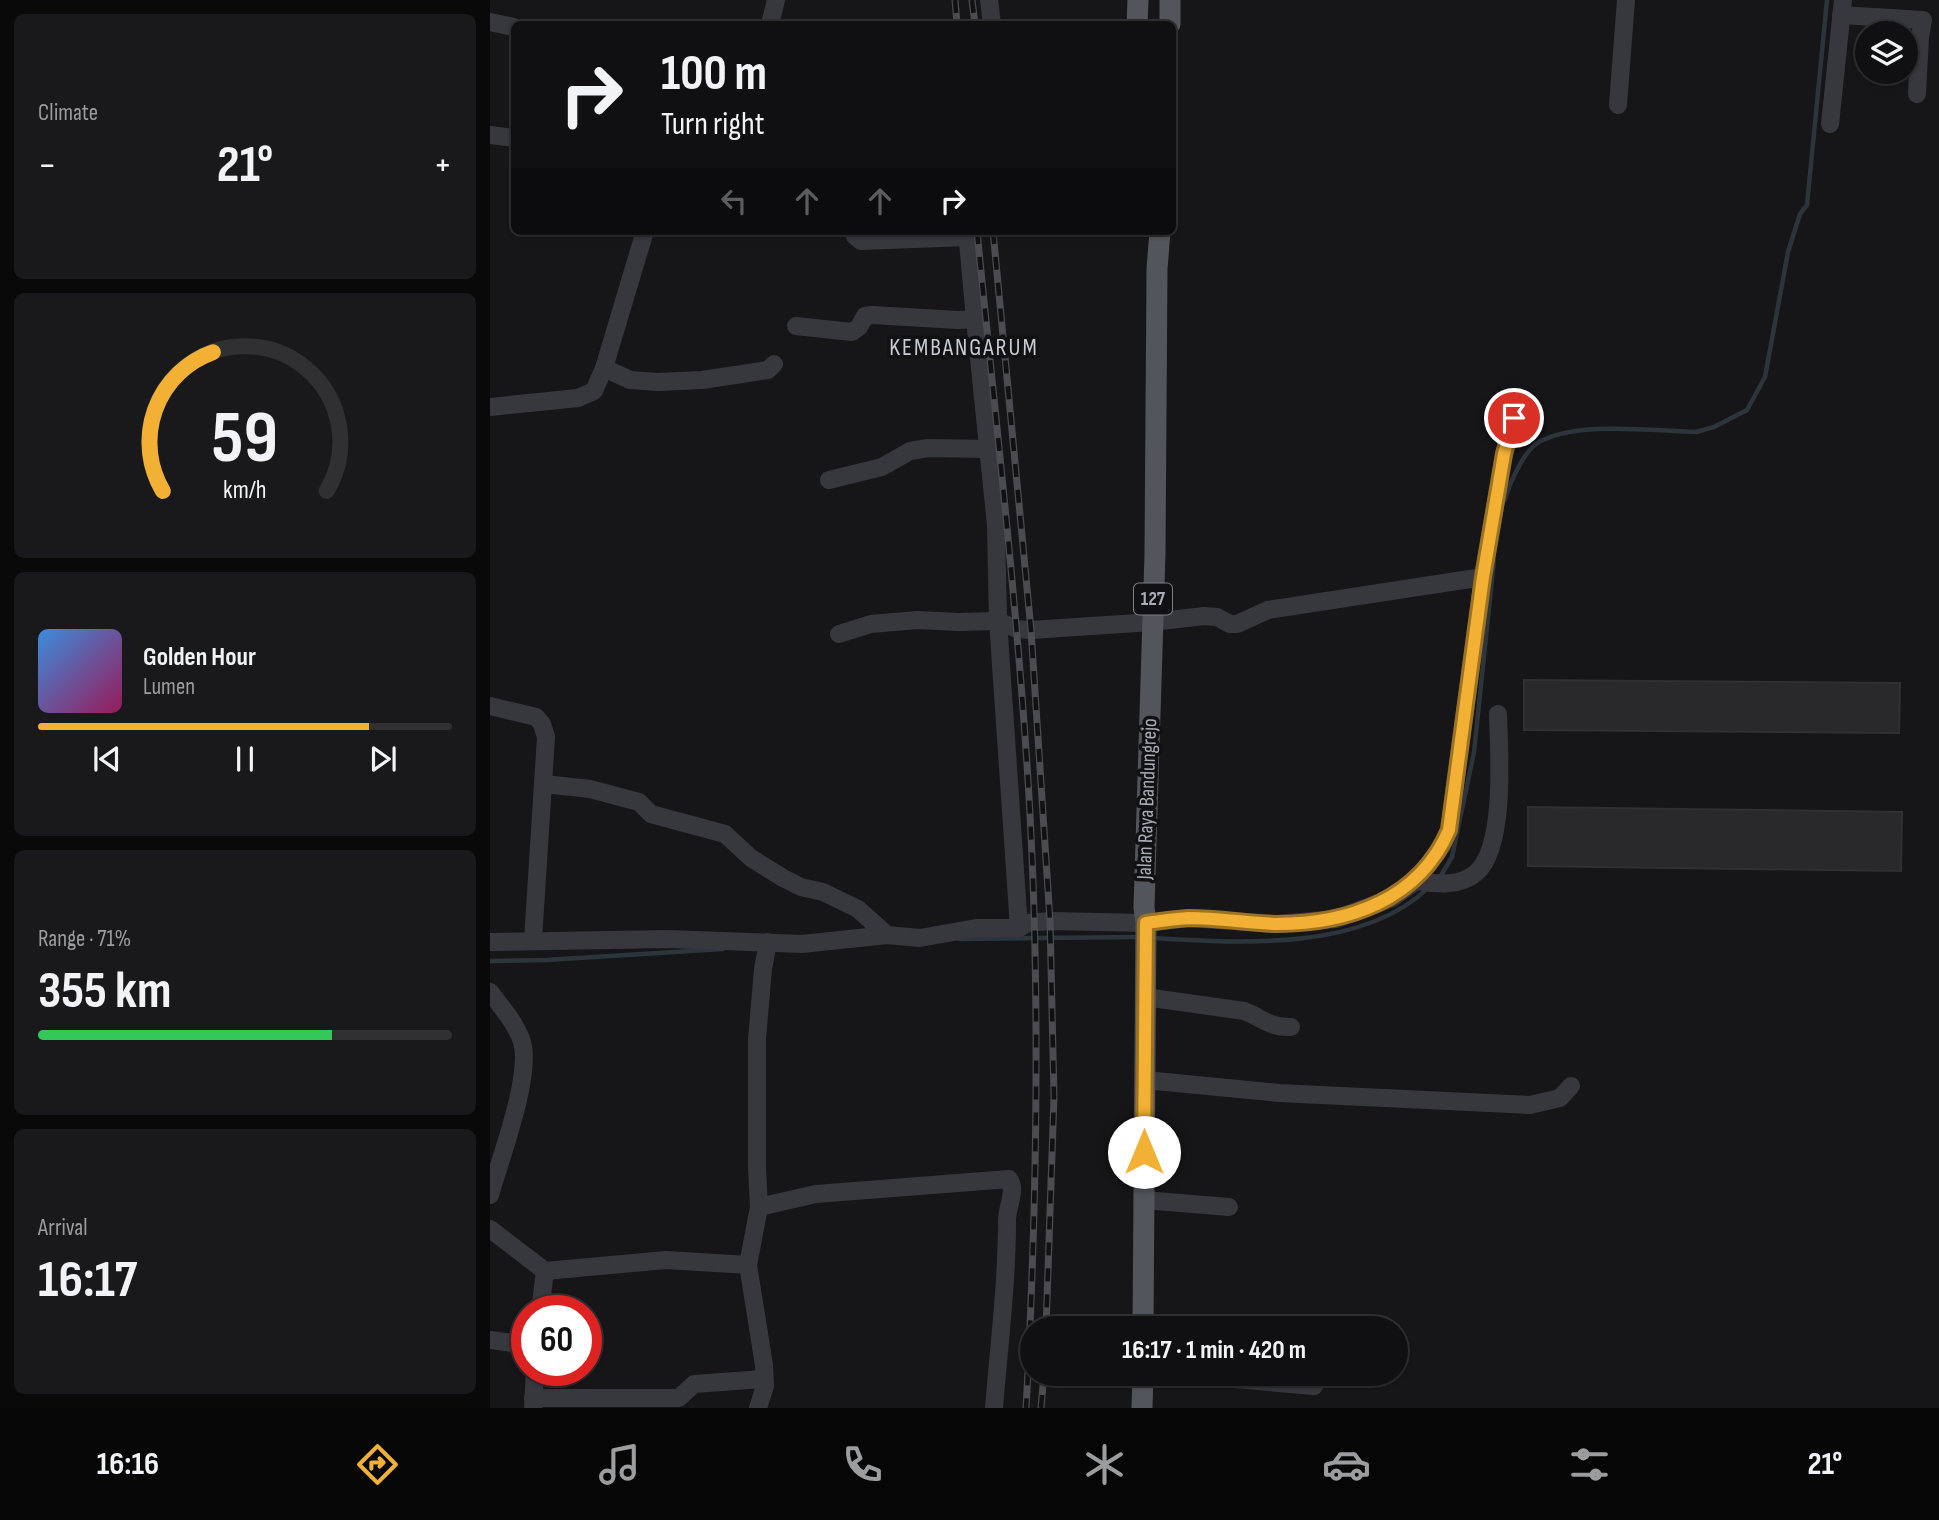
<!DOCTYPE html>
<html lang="en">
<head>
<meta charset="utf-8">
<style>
  :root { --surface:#101012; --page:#19191b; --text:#f1f3f6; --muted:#9c9d9f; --line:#303032; --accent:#f2b134 }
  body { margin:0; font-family:"Sofia Sans Condensed",sans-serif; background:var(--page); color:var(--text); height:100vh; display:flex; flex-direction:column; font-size:26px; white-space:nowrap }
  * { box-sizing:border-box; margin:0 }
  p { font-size:23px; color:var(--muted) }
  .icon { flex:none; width:38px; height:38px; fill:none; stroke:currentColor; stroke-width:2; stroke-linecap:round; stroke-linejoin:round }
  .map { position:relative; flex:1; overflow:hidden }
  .drawer { display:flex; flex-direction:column; gap:14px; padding:14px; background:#09090a; width:490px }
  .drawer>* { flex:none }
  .top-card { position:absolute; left:21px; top:21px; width:665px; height:214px; border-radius:10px; box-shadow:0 2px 5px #0004,0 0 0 2px var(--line); background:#101012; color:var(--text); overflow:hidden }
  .buttons { position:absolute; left:1365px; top:21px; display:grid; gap:14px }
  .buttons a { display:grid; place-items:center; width:63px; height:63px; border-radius:50%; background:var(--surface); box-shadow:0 2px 5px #0004,0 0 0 2px var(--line); font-size:35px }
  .speed { position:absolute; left:21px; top:1295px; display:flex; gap:14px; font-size:35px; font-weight:700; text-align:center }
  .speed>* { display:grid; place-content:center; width:91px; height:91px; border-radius:50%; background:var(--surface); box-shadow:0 2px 5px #0004,0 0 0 2px var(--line); line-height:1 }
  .speed .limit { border:10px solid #d22; background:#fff; color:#111 }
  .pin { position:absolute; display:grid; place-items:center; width:60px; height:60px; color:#fff; margin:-30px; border:4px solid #fff; border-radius:50%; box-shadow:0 2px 7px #0007 }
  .me { position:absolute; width:77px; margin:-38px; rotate:0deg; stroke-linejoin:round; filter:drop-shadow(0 0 5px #0008) }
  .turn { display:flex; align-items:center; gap:24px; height:147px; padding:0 35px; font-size:32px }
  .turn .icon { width:91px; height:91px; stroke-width:2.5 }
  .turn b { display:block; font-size:49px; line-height:60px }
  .lanes { display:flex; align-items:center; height:66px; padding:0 35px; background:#0003; justify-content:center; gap:35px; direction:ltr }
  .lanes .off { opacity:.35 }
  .big { font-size:52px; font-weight:700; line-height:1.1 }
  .drawer .tile { flex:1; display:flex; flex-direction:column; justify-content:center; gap:10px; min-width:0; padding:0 24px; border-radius:10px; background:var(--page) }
  .drawer .dial { align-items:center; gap:0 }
  .dial svg { height:182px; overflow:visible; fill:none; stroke:var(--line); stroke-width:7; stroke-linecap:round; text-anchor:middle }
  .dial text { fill:var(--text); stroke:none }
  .song { display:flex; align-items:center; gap:21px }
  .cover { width:84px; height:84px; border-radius:10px; background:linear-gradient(135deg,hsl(210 70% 55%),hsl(330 70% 35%)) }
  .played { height:7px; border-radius:4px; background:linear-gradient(90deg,var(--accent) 80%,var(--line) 80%) }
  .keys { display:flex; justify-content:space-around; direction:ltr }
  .heat { display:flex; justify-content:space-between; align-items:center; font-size:38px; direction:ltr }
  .charge { height:10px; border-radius:5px; background:linear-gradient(90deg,#34c759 71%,var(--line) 0) }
  .trip { position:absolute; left:530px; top:1316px; width:388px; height:70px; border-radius:35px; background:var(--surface); box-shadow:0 2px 5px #0004,0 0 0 2px var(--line); font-weight:700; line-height:70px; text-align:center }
  .dock { display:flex; height:112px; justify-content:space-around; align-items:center; background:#060607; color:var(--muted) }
  .dock .icon { width:49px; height:49px }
  .dock .current { color:var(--accent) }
  .dock b { font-size:32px; color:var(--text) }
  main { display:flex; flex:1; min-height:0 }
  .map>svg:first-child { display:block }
</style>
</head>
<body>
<main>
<section class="drawer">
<div class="tile"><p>Climate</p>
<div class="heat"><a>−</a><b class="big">21°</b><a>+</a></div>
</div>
<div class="tile dial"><svg viewBox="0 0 100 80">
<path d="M14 69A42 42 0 1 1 86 69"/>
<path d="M14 69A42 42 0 0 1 36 8" stroke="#f2b134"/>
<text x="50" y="56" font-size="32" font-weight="700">59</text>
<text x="50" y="72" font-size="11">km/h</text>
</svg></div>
<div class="tile">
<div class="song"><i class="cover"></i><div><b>Golden Hour</b><p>Lumen</p></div></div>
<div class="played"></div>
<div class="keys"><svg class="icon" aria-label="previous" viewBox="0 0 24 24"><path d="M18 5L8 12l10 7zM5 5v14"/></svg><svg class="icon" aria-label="pause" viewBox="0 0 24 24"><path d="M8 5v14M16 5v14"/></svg><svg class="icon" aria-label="next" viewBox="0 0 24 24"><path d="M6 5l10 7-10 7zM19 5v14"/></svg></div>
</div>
<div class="tile"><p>Range · 71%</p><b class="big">355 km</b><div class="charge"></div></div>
<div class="tile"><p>Arrival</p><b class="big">16:17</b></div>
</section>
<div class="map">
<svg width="1449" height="1408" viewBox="0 0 1449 1408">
  <rect width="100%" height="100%" fill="#161618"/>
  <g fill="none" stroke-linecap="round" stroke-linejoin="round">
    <!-- stream -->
    <g stroke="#2c353c" stroke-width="4.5">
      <path d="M1015,500C1018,486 1034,452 1046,444C1083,420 1162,431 1206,432L1224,427L1257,410L1275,377L1298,252L1310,214L1317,205L1337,0"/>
      <polyline points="950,877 962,857 984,752 1004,560"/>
      <path d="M662,938C747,943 872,952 938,888"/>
      <polyline points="469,939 650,937"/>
      <polyline points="0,961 56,960 233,949"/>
    </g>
  </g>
  <!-- building -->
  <g fill="#29292c" stroke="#303034" stroke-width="2">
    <polygon points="1034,680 1410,683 1409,733 1034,730"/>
    <polygon points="1038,807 1412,812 1411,871 1038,866"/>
  </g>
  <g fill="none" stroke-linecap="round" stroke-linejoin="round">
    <!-- minor -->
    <g stroke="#37383d" stroke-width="18">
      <polyline points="499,0 502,24"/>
      <polyline points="1351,15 1433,20 1430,37 1427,94"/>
      <polyline points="0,22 24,27"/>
      <polyline points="280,24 286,0"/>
      <polyline points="1128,105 1136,0"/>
      <polyline points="1340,124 1353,0"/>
      <polyline points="0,135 24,138"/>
      <polyline points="366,231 365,236 371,241 478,237"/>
      <polyline points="485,319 506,525 508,621 529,928"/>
      <polyline points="306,326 362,332 369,327 375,316 382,315 468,320 485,319 477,231"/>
      <polyline points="114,368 140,380 168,382 212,380 278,370 284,364"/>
      <polyline points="0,407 88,398 104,391 114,368 155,231"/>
      <polyline points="339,480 392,467 420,451 438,448 499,449"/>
      <polyline points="349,634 381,624 427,620 469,622 508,621 527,629 541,630 662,622 714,616 727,617 740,624 747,624 778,610 993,577"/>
      <polyline points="0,706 46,717 52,724 56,737 43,940"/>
      <polyline points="54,784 100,789 149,802 161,814 235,834 261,858 293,878 311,887 333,892 368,909 397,935"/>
      <path d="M926,881C946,884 971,887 987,872C1016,845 1009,751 1008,714"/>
      <polyline points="0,942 178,939 312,944 397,935 430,938 486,928 529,928 537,923 560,921 656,923 699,918 787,924 846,919 902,898 926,881 952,846 959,830 993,577 1014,454 1024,418"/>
      <path d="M0,992C12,1008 26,1023 32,1042C42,1076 10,1159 0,1195"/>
      <path d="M655,997L754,1011C773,1018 780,1028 801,1027"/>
      <polyline points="655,1080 789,1093 1040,1105 1070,1098 1081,1086"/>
      <polyline points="654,1200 739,1207"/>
      <path d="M269,1207L326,1194L519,1179C527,1189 517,1207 517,1220C517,1283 509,1345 504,1408"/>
      <polyline points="0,1229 55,1271 176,1260 258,1265"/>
      <polyline points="50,1311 55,1271"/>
      <polyline points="0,1340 37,1345"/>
      <polyline points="687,1374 824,1386"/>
      <polyline points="43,1398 189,1398 204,1384 274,1379"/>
      <polyline points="43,1408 45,1370"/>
      <polyline points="268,1408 275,1386 274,1365 258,1265 269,1207 267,1169 267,1039 273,969 278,942"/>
    </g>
    <!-- major -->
    <g stroke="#53555c" stroke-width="21">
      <polyline points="647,24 648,0"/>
      <polyline points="680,24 680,0"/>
      <polyline points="653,1328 656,923 654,907 665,554 667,269 670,231"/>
      <polyline points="652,1408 653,1374"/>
    </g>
    <defs>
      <g id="rail">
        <polyline points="465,0 467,24"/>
        <polyline points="482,0 485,24"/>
        <path d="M487,231C504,404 524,577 536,750C547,904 548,1058 544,1213C542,1278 540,1343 536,1408"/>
        <polyline points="503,231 541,630 560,921 564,1097 556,1328"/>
        <polyline points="551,1408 554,1374"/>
      </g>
    </defs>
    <!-- rail casing -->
    <use href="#rail" stroke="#4a4c52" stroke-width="7"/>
    <!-- rail -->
    <use href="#rail" stroke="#111113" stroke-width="4.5" stroke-dasharray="13" stroke-linecap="butt"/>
  </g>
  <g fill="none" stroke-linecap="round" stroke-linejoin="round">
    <defs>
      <path id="route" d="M654,1152L656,923C670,921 685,919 699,918C728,918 757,923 786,924C858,924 929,900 959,830L993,577L1014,454L1024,418"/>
    </defs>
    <!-- route casing -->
    <use href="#route" stroke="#9d7322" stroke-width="18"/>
    <!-- route -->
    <use href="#route" stroke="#f2b134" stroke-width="12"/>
  </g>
  <g text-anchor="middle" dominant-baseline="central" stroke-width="7" stroke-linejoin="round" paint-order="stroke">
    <!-- shield labels -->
    <rect fill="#111113" stroke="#7b7e86" stroke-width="2" x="644" y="583.5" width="38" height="31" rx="5"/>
    <g font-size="19" font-weight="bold" fill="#a8adb8">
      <text x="663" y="599">127</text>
    </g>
    <!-- street labels -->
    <g font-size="21" fill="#a8adb8" stroke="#111113">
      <text transform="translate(657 799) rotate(-88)">Jalan Raya Bandungrejo</text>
    </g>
    <!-- quarter labels -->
    <g font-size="24" letter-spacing="2" fill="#c9ccd4" stroke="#111113">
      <text x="474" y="347">KEMBANGARUM</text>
    </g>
  </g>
</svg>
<div class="buttons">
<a><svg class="icon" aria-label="layers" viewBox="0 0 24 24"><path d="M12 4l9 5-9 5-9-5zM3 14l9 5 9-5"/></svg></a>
</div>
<div class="speed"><div class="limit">60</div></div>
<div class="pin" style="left:1024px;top:418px;background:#d93025"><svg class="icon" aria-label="arrive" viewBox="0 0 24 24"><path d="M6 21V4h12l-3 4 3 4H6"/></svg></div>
<svg class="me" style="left:654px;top:1152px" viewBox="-20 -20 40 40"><circle r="19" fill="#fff"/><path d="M0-13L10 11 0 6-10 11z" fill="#f2b134"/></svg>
<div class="trip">16:17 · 1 min · 420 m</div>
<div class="top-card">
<div class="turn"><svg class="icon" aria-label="right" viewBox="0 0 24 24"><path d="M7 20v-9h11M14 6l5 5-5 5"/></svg><div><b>100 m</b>Turn right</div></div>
<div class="lanes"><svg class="icon off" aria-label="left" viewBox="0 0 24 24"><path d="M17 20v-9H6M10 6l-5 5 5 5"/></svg><svg class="icon off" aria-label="ahead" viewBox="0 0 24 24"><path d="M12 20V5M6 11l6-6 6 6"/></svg><svg class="icon off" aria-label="ahead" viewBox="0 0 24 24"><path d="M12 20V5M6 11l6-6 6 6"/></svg><svg class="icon" aria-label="right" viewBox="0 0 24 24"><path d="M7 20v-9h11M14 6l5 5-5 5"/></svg></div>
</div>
</div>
</main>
<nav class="dock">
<b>16:16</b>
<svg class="icon current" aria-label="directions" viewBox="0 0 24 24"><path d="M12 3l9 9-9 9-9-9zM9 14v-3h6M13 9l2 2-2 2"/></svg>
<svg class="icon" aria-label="music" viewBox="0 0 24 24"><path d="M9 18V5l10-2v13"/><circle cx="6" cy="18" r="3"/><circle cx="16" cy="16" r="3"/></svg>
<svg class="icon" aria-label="phone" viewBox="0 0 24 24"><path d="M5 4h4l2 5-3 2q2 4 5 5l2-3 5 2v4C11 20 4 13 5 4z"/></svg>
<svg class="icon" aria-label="climate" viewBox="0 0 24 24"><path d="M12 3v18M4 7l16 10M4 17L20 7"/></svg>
<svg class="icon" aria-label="car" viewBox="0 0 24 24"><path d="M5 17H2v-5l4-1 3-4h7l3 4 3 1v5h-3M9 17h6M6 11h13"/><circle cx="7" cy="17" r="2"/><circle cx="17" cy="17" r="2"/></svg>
<svg class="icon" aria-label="filters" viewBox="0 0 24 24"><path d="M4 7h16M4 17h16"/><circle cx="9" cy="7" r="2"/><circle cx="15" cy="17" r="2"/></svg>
<b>21°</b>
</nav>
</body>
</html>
